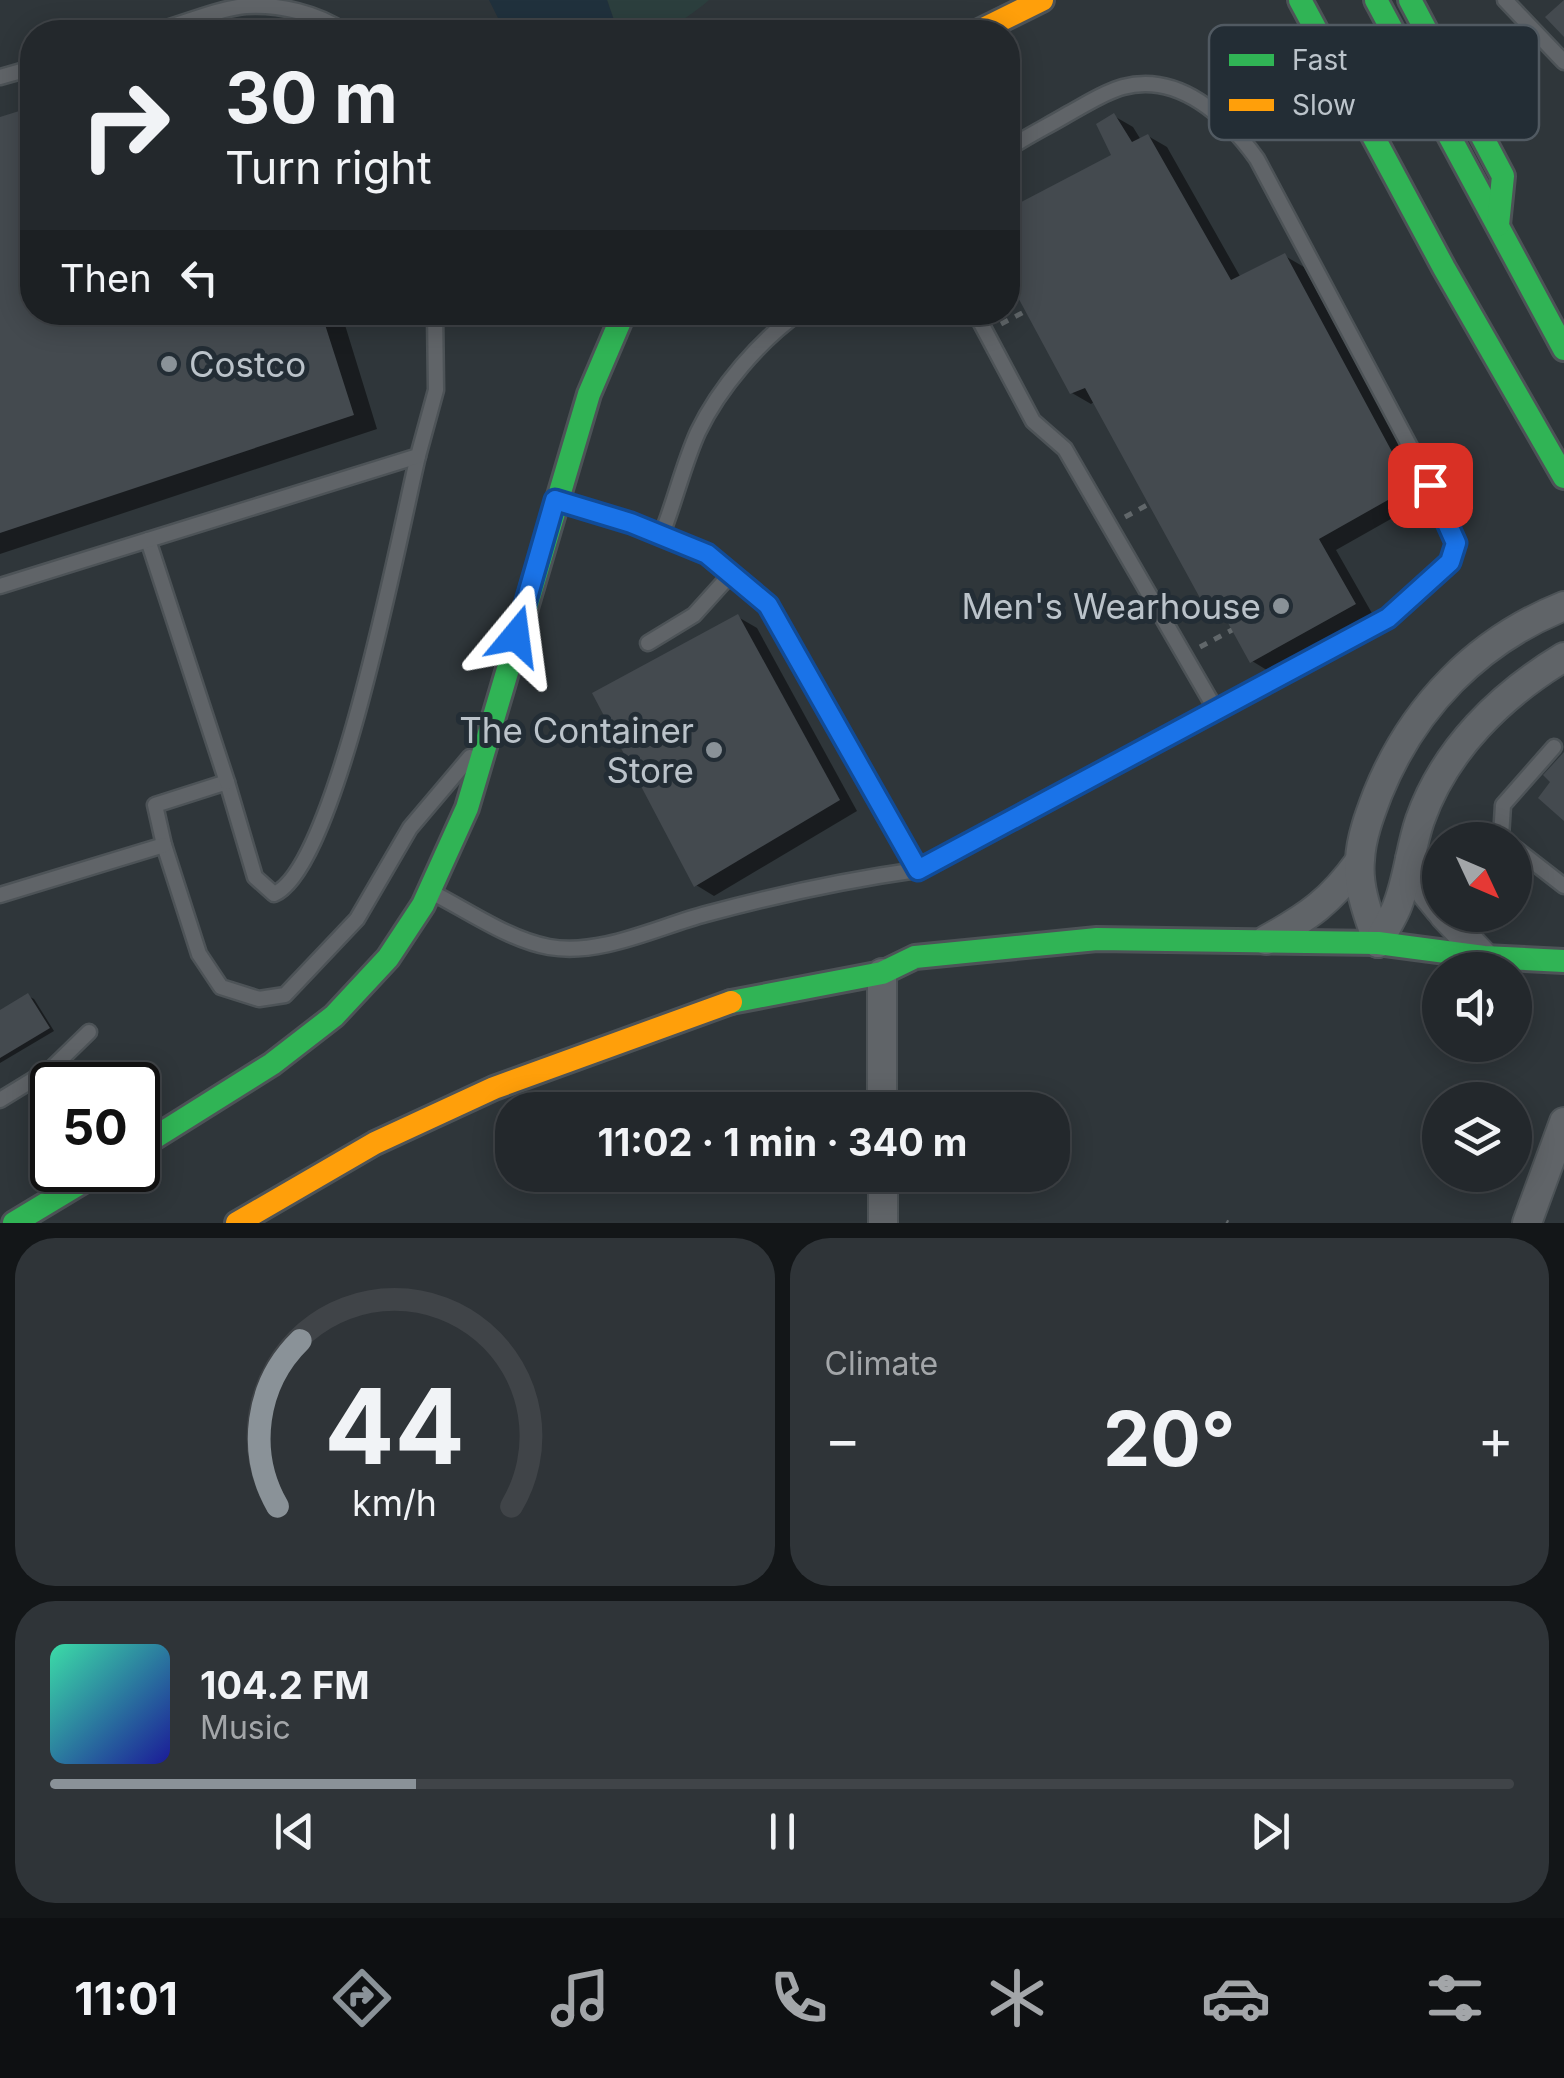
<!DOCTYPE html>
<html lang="en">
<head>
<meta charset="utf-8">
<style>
  :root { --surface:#23282c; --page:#2f3438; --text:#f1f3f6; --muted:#a3a6a9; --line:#404448; --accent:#8a9298 }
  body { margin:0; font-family:Inter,sans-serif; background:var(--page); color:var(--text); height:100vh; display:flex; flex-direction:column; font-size:38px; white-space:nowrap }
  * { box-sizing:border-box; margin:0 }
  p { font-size:32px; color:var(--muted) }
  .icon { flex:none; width:55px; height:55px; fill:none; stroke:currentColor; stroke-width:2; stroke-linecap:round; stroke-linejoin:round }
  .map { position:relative; height:1223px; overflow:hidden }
  .drawer { display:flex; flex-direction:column; gap:15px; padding:15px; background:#131618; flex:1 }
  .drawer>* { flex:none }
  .banner { position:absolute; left:20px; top:20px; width:1000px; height:305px; border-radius:40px; box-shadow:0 5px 25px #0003,0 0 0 2px var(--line); background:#23282c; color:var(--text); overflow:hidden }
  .needle { width:65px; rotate:134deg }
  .controls { position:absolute; left:1422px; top:822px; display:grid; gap:20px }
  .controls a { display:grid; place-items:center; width:110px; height:110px; border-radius:50%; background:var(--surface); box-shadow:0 5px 25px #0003,0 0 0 2px var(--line); font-size:50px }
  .speed { position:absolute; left:30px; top:1062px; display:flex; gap:20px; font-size:50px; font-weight:700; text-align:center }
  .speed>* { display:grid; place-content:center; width:130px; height:130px; border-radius:50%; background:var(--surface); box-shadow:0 5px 25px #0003,0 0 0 2px var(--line); line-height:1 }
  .speed .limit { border:5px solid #111; border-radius:15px; background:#fff; color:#111 }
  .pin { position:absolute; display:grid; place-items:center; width:85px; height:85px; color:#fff; margin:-42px; border-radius:20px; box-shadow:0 5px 15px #0006 }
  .me { position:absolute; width:110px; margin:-55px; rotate:16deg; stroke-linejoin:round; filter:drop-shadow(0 0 8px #0008) }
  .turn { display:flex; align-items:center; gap:35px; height:210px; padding:0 40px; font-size:45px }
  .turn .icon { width:130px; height:130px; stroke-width:2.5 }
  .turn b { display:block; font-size:70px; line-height:85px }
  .then { display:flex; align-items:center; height:95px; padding:0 40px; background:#0003; gap:20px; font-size:38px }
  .big { font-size:75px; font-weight:700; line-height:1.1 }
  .drawer .widget { flex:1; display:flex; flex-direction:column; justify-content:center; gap:15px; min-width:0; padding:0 35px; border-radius:40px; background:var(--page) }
  .drawer .dial { align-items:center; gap:0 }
  .dial svg { height:260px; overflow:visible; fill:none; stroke:var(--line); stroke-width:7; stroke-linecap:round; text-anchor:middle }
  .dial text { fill:var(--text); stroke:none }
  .song { display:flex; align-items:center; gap:30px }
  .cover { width:120px; height:120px; border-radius:15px; background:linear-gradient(135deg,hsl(160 70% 55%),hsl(240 70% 35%)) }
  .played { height:10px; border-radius:5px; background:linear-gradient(90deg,var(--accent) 25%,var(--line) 25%) }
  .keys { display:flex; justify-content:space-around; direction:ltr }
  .heat { display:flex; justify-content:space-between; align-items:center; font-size:55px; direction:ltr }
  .drawer .tiles { flex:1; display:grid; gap:15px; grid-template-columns:1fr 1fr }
  .widget:last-child { grid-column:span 2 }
  .trip { position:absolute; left:495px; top:1092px; width:575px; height:100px; border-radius:40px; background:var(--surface); box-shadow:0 5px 25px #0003,0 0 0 2px var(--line); font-weight:700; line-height:100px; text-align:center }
  .menu { display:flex; height:160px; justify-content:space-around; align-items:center; background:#0e1012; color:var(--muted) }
  .menu .icon { width:70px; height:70px }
  .menu .active { color:var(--accent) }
  .menu b { font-size:45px; color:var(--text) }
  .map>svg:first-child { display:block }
</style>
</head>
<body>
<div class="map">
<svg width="1564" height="1223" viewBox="0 0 1564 1223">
  <rect width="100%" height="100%" fill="#2f363a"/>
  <!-- green -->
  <path fill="#2c3f3e" d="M607,0H709C676,28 660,33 618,32Z"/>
  <!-- water -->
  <polygon fill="#20313d" points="489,0 607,0 618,32 505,32"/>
  <!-- shadow -->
  <g fill="#0007">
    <polygon points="32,110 32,312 341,312 377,429 0,554 0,120"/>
    <polygon points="1114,116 1133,127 1141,140 1148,136 1167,147 1241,278 1285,256 1304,267 1428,498 1336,550 1373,615 1270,672 1252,661 1228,619 1208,607 1095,401 1091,404 1072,393 1008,271 1008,211 1114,157"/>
    <polygon points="738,617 757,628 857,811 714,896 696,885"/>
    <polygon points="28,996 34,999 54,1031 0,1063 0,1013"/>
  </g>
  <!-- building -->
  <g fill="#444a4f">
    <polygon points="1564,0 1564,37 1545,17"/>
    <polygon points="299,26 311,32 281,32"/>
    <polygon points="32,107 32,312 321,312 354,415 0,533 0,117"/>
    <polygon points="1114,113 1132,142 1148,134 1231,280 1285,253 1411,487 1319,539 1356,604 1250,663 1217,603 1206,609 1085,388 1070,394 1008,279 1008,209 1111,155 1096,124"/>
    <polygon points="738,614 840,800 694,887 592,693"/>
    <polygon points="1564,752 1564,821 1538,798 1550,782 1543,775"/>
    <polygon points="28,993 50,1028 0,1058 0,1010"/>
  </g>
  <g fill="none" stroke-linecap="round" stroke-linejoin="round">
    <defs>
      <g id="lane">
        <polyline points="1505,0 1564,62"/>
        <path d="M153,32C180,25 219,8 246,6C279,4 318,13 345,32"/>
        <polyline points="0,77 32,68"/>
        <polyline points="975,312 1033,421 1065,449 1216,710"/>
        <path d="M418,456C400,531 337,868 274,894L255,877L227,782L155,805L164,845L199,954L221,987L259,999L285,995L357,919L410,828L470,757"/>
        <polyline points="560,502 631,523 707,554 768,605 917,870"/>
        <path d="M661,536C675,502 683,465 698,432C719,388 760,340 800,312"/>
        <polyline points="148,540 227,782"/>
        <polyline points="0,586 418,456 436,390 435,312"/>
        <polyline points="648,643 694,615 731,574"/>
        <polyline points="1505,840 1501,837 1503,805 1554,747"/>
        <polyline points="1515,848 1564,886"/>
        <path d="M431,892C467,910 509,940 549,947C601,956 657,927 706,914C776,895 846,880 917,870L1388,618L1450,562L1456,543L1448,518L1257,159C1227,117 1179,72 1123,87C1104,92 1085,105 1068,114C1048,126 1027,136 1008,149"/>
        <polyline points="0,895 164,845"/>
        <polyline points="0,1100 52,1068 89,1032"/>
      </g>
      <g id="street">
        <polyline points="1410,859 1427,894 1440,910"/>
        <polyline points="1444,915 1484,957"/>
        <path d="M1266,940C1308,917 1331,901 1359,862"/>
        <path d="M1378,943C1369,917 1357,888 1360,860C1361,837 1370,814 1378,793C1413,707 1477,641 1564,606"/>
        <path d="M1378,943C1384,931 1391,920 1396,909C1408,881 1410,849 1420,820C1445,749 1501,695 1564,657"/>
        <polyline points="882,973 882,1110"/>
        <polyline points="883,1175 883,1223"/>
        <polyline points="1527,1223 1564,1122"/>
      </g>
      <g id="fast">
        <polyline points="1300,0 1444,268 1564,477"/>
        <polyline points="1376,0 1564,349"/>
        <polyline points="1410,0 1503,176 1498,225"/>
        <polyline points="731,1002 882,973 915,957 1097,939 1378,943 1484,957 1564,961"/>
        <polyline points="138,1148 272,1064 334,1016 388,958 423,905 467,808 589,394 624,312"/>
        <polyline points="14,1223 102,1170"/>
      </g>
      <g id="slow">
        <polyline points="977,32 1042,0"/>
        <polyline points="237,1223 375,1143 494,1088 731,1002"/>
      </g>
    </defs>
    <!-- lane casing -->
    <use href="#lane" stroke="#4d5357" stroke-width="19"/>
    <!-- street casing -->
    <use href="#street" stroke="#4d5357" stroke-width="32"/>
    <!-- fast casing -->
    <use href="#fast" stroke="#4d5357" stroke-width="28"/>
    <!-- slow casing -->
    <use href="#slow" stroke="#4d5357" stroke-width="28"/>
    <!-- path -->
    <g stroke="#61676a" stroke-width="5" stroke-dasharray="8 8" stroke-linecap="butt">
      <polyline points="1001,324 1024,312"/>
      <polyline points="1125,517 1149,504"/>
      <polyline points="1200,647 1232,630"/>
      <polyline points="1226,1222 1228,1223"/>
    </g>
    <!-- lane -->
    <use href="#lane" stroke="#606468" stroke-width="14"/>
    <!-- street -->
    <use href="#street" stroke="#606468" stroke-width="28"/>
    <!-- fast -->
    <use href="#fast" stroke="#30b455" stroke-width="22"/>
    <!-- slow -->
    <use href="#slow" stroke="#ff9f0a" stroke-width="22"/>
  </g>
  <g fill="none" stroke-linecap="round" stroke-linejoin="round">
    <defs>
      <polyline id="route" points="516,636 555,500 631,523 707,554 768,605 918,870 1388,618 1450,562 1456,543 1430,485"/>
    </defs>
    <!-- route casing -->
    <use href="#route" stroke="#114b97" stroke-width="25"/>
    <!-- route -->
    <use href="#route" stroke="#1a73e8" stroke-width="18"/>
  </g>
  <!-- markers -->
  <g fill="#8a9298" stroke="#232d35" stroke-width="4">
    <circle cx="169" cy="364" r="10"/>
    <circle cx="1281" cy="606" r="10"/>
    <circle cx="714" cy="750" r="10"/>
  </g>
  <g text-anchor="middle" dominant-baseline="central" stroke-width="10" stroke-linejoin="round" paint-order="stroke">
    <!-- poi labels -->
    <g font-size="35" fill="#bbc3ca" stroke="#232d35" text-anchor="end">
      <text x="189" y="364" text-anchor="start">Costco</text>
      <text x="1261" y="606">Men's Wearhouse</text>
      <text x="694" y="730">The Container<tspan x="694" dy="40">Store</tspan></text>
    </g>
  </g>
  <!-- legend -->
  <rect x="1209" y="25" width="330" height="115" rx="15" fill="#232d35" stroke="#515a62" stroke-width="2.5"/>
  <rect x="1229" y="54" width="45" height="12" fill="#30b455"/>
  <rect x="1229" y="99" width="45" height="12" fill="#ff9f0a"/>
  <g font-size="28" fill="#bbc3ca">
    <text x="1292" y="70">Fast</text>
    <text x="1292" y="115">Slow</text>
  </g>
</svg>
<div class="controls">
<a><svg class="needle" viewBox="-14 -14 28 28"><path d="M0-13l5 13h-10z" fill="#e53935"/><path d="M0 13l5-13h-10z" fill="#a3a6a9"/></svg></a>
<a><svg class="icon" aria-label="sound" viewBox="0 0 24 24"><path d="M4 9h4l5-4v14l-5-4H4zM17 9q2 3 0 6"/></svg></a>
<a><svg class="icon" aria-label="layers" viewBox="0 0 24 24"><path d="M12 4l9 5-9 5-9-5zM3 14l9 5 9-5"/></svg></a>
</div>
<div class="speed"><div class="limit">50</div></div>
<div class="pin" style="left:1430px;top:485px;background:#d93025"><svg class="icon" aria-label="arrive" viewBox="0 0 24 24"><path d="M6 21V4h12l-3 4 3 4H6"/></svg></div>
<svg class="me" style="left:516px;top:636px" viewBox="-20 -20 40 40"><path d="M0-17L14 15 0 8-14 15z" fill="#1a73e8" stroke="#fff" stroke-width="4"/></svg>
<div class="trip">11:02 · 1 min · 340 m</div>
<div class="banner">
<div class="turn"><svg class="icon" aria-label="right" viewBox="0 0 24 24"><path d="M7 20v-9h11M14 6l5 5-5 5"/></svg><div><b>30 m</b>Turn right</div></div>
<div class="then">Then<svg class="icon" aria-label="left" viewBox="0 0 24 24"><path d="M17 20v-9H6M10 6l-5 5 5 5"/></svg></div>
</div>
</div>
<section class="drawer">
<div class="tiles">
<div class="widget dial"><svg viewBox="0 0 100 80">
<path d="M14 69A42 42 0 1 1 86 69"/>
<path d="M14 69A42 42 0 0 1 21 18" stroke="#8a9298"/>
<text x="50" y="56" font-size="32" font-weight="700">44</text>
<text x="50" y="72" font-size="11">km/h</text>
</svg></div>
<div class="widget"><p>Climate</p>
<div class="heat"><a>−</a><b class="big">20°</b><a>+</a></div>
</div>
<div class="widget">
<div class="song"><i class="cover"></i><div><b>104.2 FM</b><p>Music</p></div></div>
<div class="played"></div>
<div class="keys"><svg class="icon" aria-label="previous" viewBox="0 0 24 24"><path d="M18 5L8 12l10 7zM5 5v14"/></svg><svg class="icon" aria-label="pause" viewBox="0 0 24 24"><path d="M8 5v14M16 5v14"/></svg><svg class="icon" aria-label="next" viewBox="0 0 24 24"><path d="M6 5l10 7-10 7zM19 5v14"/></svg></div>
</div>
</div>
</section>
<nav class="menu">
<b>11:01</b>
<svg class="icon active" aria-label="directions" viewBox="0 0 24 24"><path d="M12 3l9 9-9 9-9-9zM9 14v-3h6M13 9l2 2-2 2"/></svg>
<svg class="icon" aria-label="music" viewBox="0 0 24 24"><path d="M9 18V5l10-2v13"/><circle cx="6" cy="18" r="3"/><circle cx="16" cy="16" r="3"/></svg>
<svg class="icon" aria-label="phone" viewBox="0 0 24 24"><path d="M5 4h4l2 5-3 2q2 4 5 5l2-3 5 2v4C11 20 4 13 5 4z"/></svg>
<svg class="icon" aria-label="climate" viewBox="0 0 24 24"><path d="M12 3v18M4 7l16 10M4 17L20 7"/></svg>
<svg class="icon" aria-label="car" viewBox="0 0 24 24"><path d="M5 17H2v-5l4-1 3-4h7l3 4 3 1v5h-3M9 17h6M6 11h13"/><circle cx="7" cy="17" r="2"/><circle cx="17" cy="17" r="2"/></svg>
<svg class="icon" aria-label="filters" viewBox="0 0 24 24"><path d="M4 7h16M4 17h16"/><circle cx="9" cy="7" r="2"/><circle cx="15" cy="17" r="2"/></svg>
</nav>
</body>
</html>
